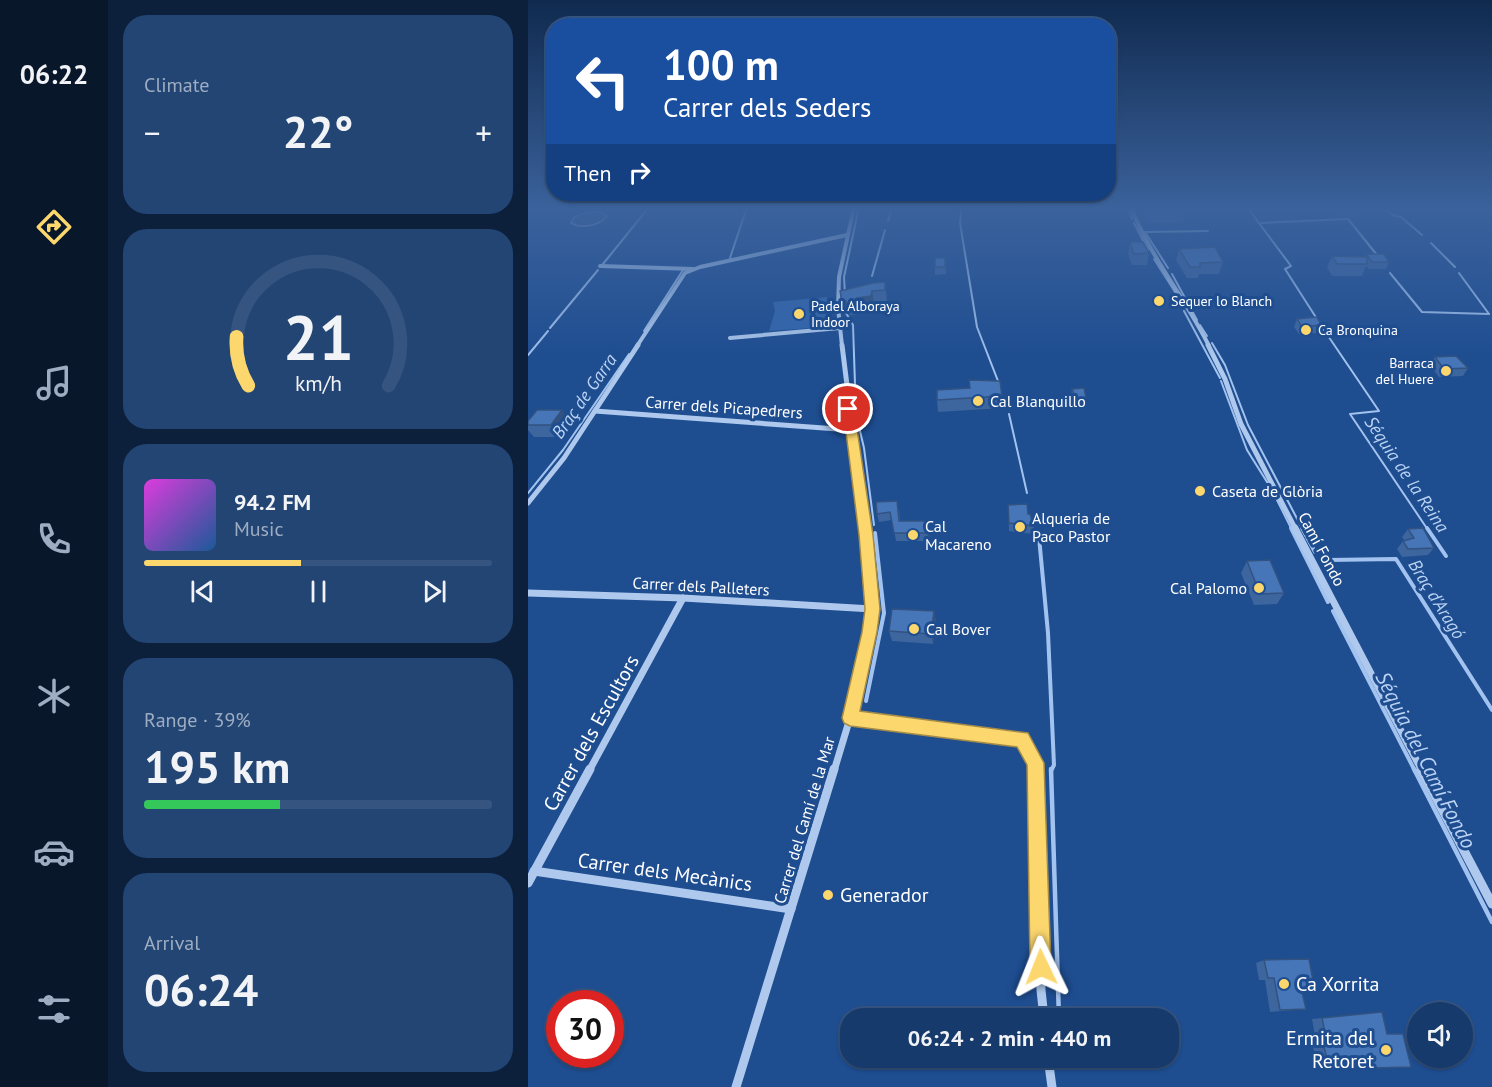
<!DOCTYPE html>
<html lang="en">
<head>
<meta charset="utf-8">
<style>
  :root { --surface:#163a6c; --page:#234574; --text:#f1f3f6; --muted:#9eadc2; --line:#35547f; --accent:#fcd76e }
  body { margin:0; font-family:"PT Sans",sans-serif; background:var(--page); color:var(--text); height:100vh; display:flex; flex-direction:column; font-size:22px; white-space:nowrap }
  * { box-sizing:border-box; margin:0 }
  p { font-size:20px; color:var(--muted) }
  .icon { flex:none; width:33px; height:33px; fill:none; stroke:currentColor; stroke-width:2; stroke-linecap:round; stroke-linejoin:round }
  .map { position:relative; flex:1; overflow:hidden }
  .details { display:flex; flex-direction:column; gap:15px; padding:15px; background:#0c203b; width:420px }
  .details>* { flex:none }
  .hud { position:absolute; left:18px; top:18px; width:570px; height:183px; border-radius:24px; box-shadow:0 2px 4px #0004,0 0 0 2px var(--line); background:#1a4fa0; color:#fff; overflow:hidden }
  .fabs { position:absolute; left:879px; top:1002px; display:grid; gap:12px }
  .fabs a { display:grid; place-items:center; width:66px; height:66px; border-radius:50%; background:var(--surface); box-shadow:0 2px 4px #0004,0 0 0 2px var(--line); font-size:30px }
  .speed { position:absolute; left:18px; top:990px; display:flex; gap:12px; font-size:30px; font-weight:700; text-align:center }
  .speed>* { display:grid; place-content:center; width:78px; height:78px; border-radius:50%; background:var(--surface); box-shadow:0 2px 4px #0004,0 0 0 2px var(--line); line-height:1 }
  .speed .limit { border:9px solid #d22; background:#fff; color:#111 }
  .pin { position:absolute; display:grid; place-items:center; width:51px; height:51px; color:#fff; margin:-26px; border:3px solid #fff; border-radius:50%; box-shadow:0 2px 6px #0007 }
  .me { position:absolute; width:66px; margin:-33px; rotate:358deg; stroke-linejoin:round; filter:drop-shadow(0 0 4px #0008) }
  .turn { display:flex; align-items:center; gap:21px; height:126px; padding:0 18px; font-size:27px }
  .turn .icon { width:78px; height:78px; stroke-width:2.5 }
  .turn b { display:block; font-size:42px; line-height:51px }
  .then { display:flex; align-items:center; height:57px; padding:0 18px; background:#0003; gap:12px; font-size:22px }
  .big { font-size:45px; font-weight:700; line-height:1.1 }
  .details .card { flex:1; display:flex; flex-direction:column; justify-content:center; gap:9px; min-width:0; padding:0 21px; border-radius:24px; background:var(--page) }
  .details .dial { align-items:center; gap:0 }
  .dial svg { height:156px; overflow:visible; fill:none; stroke:var(--line); stroke-width:7; stroke-linecap:round; text-anchor:middle }
  .dial text { fill:var(--text); stroke:none }
  .song { display:flex; align-items:center; gap:18px }
  .cover { width:72px; height:72px; border-radius:9px; background:linear-gradient(135deg,hsl(300 70% 55%),hsl(210 70% 35%)) }
  .played { height:6px; border-radius:3px; background:linear-gradient(90deg,var(--accent) 45%,var(--line) 45%) }
  .keys { display:flex; justify-content:space-around; direction:ltr }
  .heat { display:flex; justify-content:space-between; align-items:center; font-size:33px; direction:ltr }
  .charge { height:9px; border-radius:4px; background:linear-gradient(90deg,#34c759 39%,var(--line) 0) }
  .trip { position:absolute; left:312px; top:1008px; width:339px; height:60px; border-radius:24px; background:var(--surface); box-shadow:0 2px 4px #0004,0 0 0 2px var(--line); font-weight:700; line-height:60px; text-align:center }
  main { display:flex; flex:1; min-height:0 }
  .tabs { display:flex; flex-direction:column; width:108px; justify-content:space-around; align-items:center; background:#09172b; color:var(--muted) }
  .tabs .icon { width:42px; height:42px }
  .tabs .current { color:var(--accent) }
  .tabs b { font-size:27px; color:var(--text) }
  .map>svg:first-child { display:block }
</style>
</head>
<body>
<main>
<nav class="tabs">
<b>06:22</b>
<svg class="icon current" aria-label="directions" viewBox="0 0 24 24"><path d="M12 3l9 9-9 9-9-9zM9 14v-3h6M13 9l2 2-2 2"/></svg>
<svg class="icon" aria-label="music" viewBox="0 0 24 24"><path d="M9 18V5l10-2v13"/><circle cx="6" cy="18" r="3"/><circle cx="16" cy="16" r="3"/></svg>
<svg class="icon" aria-label="phone" viewBox="0 0 24 24"><path d="M5 4h4l2 5-3 2q2 4 5 5l2-3 5 2v4C11 20 4 13 5 4z"/></svg>
<svg class="icon" aria-label="climate" viewBox="0 0 24 24"><path d="M12 3v18M4 7l16 10M4 17L20 7"/></svg>
<svg class="icon" aria-label="car" viewBox="0 0 24 24"><path d="M5 17H2v-5l4-1 3-4h7l3 4 3 1v5h-3M9 17h6M6 11h13"/><circle cx="7" cy="17" r="2"/><circle cx="17" cy="17" r="2"/></svg>
<svg class="icon" aria-label="filters" viewBox="0 0 24 24"><path d="M4 7h16M4 17h16"/><circle cx="9" cy="7" r="2"/><circle cx="15" cy="17" r="2"/></svg>
</nav>
<section class="details">
<div class="card"><p>Climate</p>
<div class="heat"><a>−</a><b class="big">22°</b><a>+</a></div>
</div>
<div class="card dial"><svg viewBox="0 0 100 80">
<path d="M14 69A42 42 0 1 1 86 69"/>
<path d="M14 69A42 42 0 0 1 8 44" stroke="#fcd76e"/>
<text x="50" y="56" font-size="32" font-weight="700">21</text>
<text x="50" y="72" font-size="11">km/h</text>
</svg></div>
<div class="card">
<div class="song"><i class="cover"></i><div><b>94.2 FM</b><p>Music</p></div></div>
<div class="played"></div>
<div class="keys"><svg class="icon" aria-label="previous" viewBox="0 0 24 24"><path d="M18 5L8 12l10 7zM5 5v14"/></svg><svg class="icon" aria-label="pause" viewBox="0 0 24 24"><path d="M8 5v14M16 5v14"/></svg><svg class="icon" aria-label="next" viewBox="0 0 24 24"><path d="M6 5l10 7-10 7zM19 5v14"/></svg></div>
</div>
<div class="card"><p>Range · 39%</p><b class="big">195 km</b><div class="charge"></div></div>
<div class="card"><p>Arrival</p><b class="big">06:24</b></div>
</section>
<div class="map">
<svg width="964" height="1087" viewBox="0 0 964 1087">
  <rect width="100%" height="100%" fill="#1e4d90"/>
  <!-- green -->
  <polygon fill="#3266ae" points="299,297 298,327 241,331 247,311 245,302"/>
  <!-- water -->
  <path fill="#406192" stroke="#a2c3ef" stroke-width="1.5" d="M61,212H73L79,216C71,226 54,229 43,223L46,217Z"/>
  <g fill="none" stroke-linecap="round" stroke-linejoin="round">
    <!-- stream-far2 -->
    <g stroke="#a2c3ef" stroke-width="2">
      <polyline points="600,207 604,219"/>
      <polyline points="719,207 763,266 757,269 789,319"/>
      <polyline points="854,207 865,215 873,217 894,235"/>
      <polyline points="433,211 432,223 449,327 470,381"/>
      <polyline points="360,221 364,207"/>
      <polyline points="606,223 620,250"/>
      <polyline points="733,223 820,219 849,255"/>
      <polyline points="903,243 927,267"/>
      <polyline points="202,258 219,207"/>
      <polyline points="626,259 647,292"/>
      <polyline points="75,264 121,207"/>
      <polyline points="640,268 617,232 680,231"/>
      <polyline points="862,273 894,312 961,314"/>
      <polyline points="931,273 961,314"/>
      <polyline points="644,274 669,320"/>
      <polyline points="344,276 357,230"/>
      <polyline points="317,294 316,277 331,207"/>
      <polyline points="656,311 692,378"/>
      <polyline points="318,313 325,325 328,414 336,448 346,525"/>
      <polyline points="792,324 851,411 822,414 900,530"/>
      <polyline points="672,325 679,336"/>
      <polyline points="22,328 70,270"/>
      <polyline points="116,331 155,270"/>
      <polyline points="684,343 697,365 720,425 775,530"/>
      <polyline points="0,355 20,331"/>
      <polyline points="693,381 719,450 744,490 764,530"/>
      <polyline points="481,414 499,493"/>
      <polyline points="0,493 35,450 101,354"/>
    </g>
    <!-- stream-far1 -->
    <g stroke="#a2c3ef" stroke-width="4">
      <polyline points="763,528 800,602"/>
      <polyline points="774,528 787,552"/>
      <polyline points="899,528 918,556"/>
      <polyline points="511,537 520,633 526,765 523,771"/>
      <polyline points="800,560 868,559 964,710"/>
      <polyline points="805,611 887,771"/>
      <polyline points="338,701 356,613 347,533"/>
    </g>
    <!-- stream -->
    <g stroke="#a2c3ef" stroke-width="4.5">
      <polyline points="523,769 531,1018"/>
      <polyline points="886,769 964,922"/>
    </g>
    <!-- street-far3 -->
    <g stroke="#aec9ed" stroke-width="4">
      <path d="M603,207C622,257 658,299 681,346"/>
      <polyline points="72,266 165,269"/>
      <polyline points="202,338 312,328"/>
      <polyline points="109,346 157,273 172,267 319,235"/>
      <polyline points="314,346 310,307 311,277 326,207"/>
    </g>
    <!-- street-far2 -->
    <g stroke="#aec9ed" stroke-width="5">
      <polyline points="314,345 337,530"/>
      <polyline points="680,345 697,379 713,424 768,530"/>
      <polyline points="67,411 323,430"/>
      <polyline points="0,503 36,458 110,345"/>
    </g>
    <!-- street-far1 -->
    <g stroke="#aec9ed" stroke-width="7">
      <polyline points="767,528 894,771"/>
      <polyline points="0,593 155,598 344,609"/>
      <polyline points="322,718 494,739 508,763 508,771"/>
      <polyline points="61,771 155,598"/>
      <polyline points="306,771 322,718 342,632 344,609 337,528"/>
    </g>
    <!-- street -->
    <g stroke="#aec9ed" stroke-width="9">
      <polyline points="508,769 513,990 516,1018"/>
      <polyline points="893,769 964,904"/>
      <polyline points="6,871 263,909"/>
      <polyline points="0,883 62,769"/>
      <polyline points="520,1058 524,1087"/>
      <polyline points="208,1087 306,769"/>
    </g>
  </g>
  <!-- wall -->
  <g fill="#3d659e">
    <polygon points="619,207 654,207 657,211 655,222 621,223 617,215"/>
    <polygon points="803,207 835,207 831,216 814,217"/>
    <polygon points="602,242 621,253 619,265 604,265 600,254"/>
    <polygon points="651,249 695,262 691,274 671,274 670,278 659,278 648,260"/>
    <polygon points="838,254 861,262 858,269 841,269 838,266 834,276 804,276 799,267 804,256 837,257"/>
    <polygon points="417,258 418,274 407,275 407,267"/>
    <polygon points="357,282 359,301 346,302 345,307 331,309 332,314 321,315 320,312 317,312 312,291"/>
    <polygon points="769,319 793,325 790,333 771,334 766,327"/>
    <polygon points="907,357 940,368 935,376 911,377 902,365"/>
    <polygon points="544,389 558,398 557,406 547,406 543,397"/>
    <polygon points="474,396 475,408 410,412 409,400"/>
    <polygon points="0,421 43,422 31,437 6,437 0,430"/>
    <polygon points="480,505 500,514 506,526 505,534 481,531"/>
    <polygon points="371,509 372,521 401,521 402,529 401,541 368,541 364,520 351,522 349,514"/>
    <polygon points="880,529 906,548 900,555 874,557 869,549 875,541 877,541 874,537"/>
    <polygon points="719,561 756,593 749,604 726,605 713,573"/>
    <polygon points="406,611 408,622 405,644 364,641 361,631"/>
    <polygon points="736,960 786,986 773,989 778,1009 742,1012 737,980 731,980 728,963"/>
    <polygon points="794,1018 859,1034 802,1069 791,1069 782,1037 787,1036 784,1019"/>
  </g>
  <!-- shaded-wall -->
  <g fill="#325381">
    <polygon points="344,291 346,302 345,307 331,309 329,298"/>
    <polygon points="314,301 318,301 320,312 317,312"/>
    <polygon points="34,410 43,422 31,437 23,425"/>
    <polygon points="401,521 402,529 401,541 399,533"/>
    <polygon points="406,611 408,622 405,644 403,634"/>
  </g>
  <!-- building -->
  <g fill="#4776b8" stroke="#325381" stroke-width="1.5">
    <polygon points="620,207 654,207 657,211 623,212"/>
    <polygon points="602,242 615,242 621,253 606,254"/>
    <polygon points="687,247 695,262 672,263 672,267 662,267 651,249"/>
    <polygon points="838,254 856,254 861,262 844,262"/>
    <polygon points="804,256 839,257 839,264 809,264"/>
    <rect x="407" y="258" width="10" height="9"/>
    <polygon points="357,282 357,290 344,291 343,296 329,298 330,303 319,304 318,301 314,301 312,291 345,283"/>
    <polygon points="789,317 793,325 774,327 769,319"/>
    <polygon points="928,356 940,368 916,369 907,357"/>
    <polygon points="441,380 472,381 474,396 409,400 409,390 442,388"/>
    <polygon points="556,388 558,398 548,398 544,389"/>
    <polygon points="9,410 34,410 23,425 0,425 0,421"/>
    <polygon points="369,501 371,521 401,521 399,533 366,533 362,512 349,514 348,502"/>
    <polygon points="499,504 500,514 502,514 506,526 481,523 480,505"/>
    <polygon points="895,528 906,548 880,549 875,541 886,538 880,529"/>
    <polygon points="742,560 756,593 732,594 719,561"/>
    <polygon points="364,609 406,611 403,634 361,631"/>
    <polygon points="781,959 786,986 773,988 778,1009 752,1010 746,978 740,978 736,960"/>
    <polygon points="854,1012 859,1034 875,1034 883,1067 802,1069 793,1036 798,1037 794,1018"/>
  </g>
  <!-- sky -->
  <linearGradient id="sky" x2="0" y2="1"><stop stop-color="#102a4f"/><stop offset="0.58" stop-color="#3b629c"/><stop offset="1" stop-color="#3b629c" stop-opacity="0"/></linearGradient>
  <rect width="964" height="359" fill="url(#sky)"/>
  <!-- route -->
  <polygon fill="#fcd76e" stroke="#a48c48" stroke-width="1.5" points="320,406 326,409 345,535 352,609 349,632 332,711 500,733 516,763 523,967 520,975 513,978 505,975 502,967 499,765 489,747 322,726 316,723 314,718 334,632 337,609 331,535 315,409"/>
  <!-- markers -->
  <g fill="#fcd76e" stroke="#1e4d90" stroke-width="2">
    <circle cx="631" cy="301" r="6"/>
    <circle cx="271" cy="314" r="6"/>
    <circle cx="778" cy="330" r="6"/>
    <circle cx="918" cy="371" r="6"/>
    <circle cx="450" cy="401" r="6"/>
    <circle cx="672" cy="491" r="6"/>
    <circle cx="492" cy="527" r="6"/>
    <circle cx="385" cy="535" r="6"/>
    <circle cx="731" cy="588" r="6"/>
    <circle cx="386" cy="629" r="6"/>
    <circle cx="300" cy="895" r="6"/>
    <circle cx="756" cy="984" r="6"/>
    <circle cx="858" cy="1050" r="6"/>
  </g>
  <g text-anchor="middle" dominant-baseline="central" stroke-width="6" stroke-linejoin="round" paint-order="stroke">
    <!-- far-poi labels -->
    <g font-size="14" fill="#fff" stroke="#1e4d90" text-anchor="start">
      <text x="643" y="301">Sequer lo Blanch</text>
      <text x="283" y="306">Padel Alboraya<tspan x="283" dy="16">Indoor</tspan></text>
      <text x="790" y="330">Ca Bronquina</text>
      <text x="906" y="363" text-anchor="end">Barraca<tspan x="906" dy="16">del Huere</tspan></text>
    </g>
    <!-- poi labels -->
    <g font-size="16" fill="#fff" stroke="#1e4d90" text-anchor="start">
      <text x="462" y="401">Cal Blanquillo</text>
      <text x="684" y="491">Caseta de Glòria</text>
      <text x="504" y="518">Alqueria de<tspan x="504" dy="18">Paco Pastor</tspan></text>
      <text x="397" y="526">Cal<tspan x="397" dy="18">Macareno</tspan></text>
      <text x="719" y="588" text-anchor="end">Cal Palomo</text>
      <text x="398" y="629">Cal Bover</text>
    </g>
    <!-- street labels -->
    <g font-size="16" fill="#fff" stroke="#1e4d90">
      <text transform="translate(196 407) rotate(4)">Carrer dels Picapedrers</text>
      <text transform="translate(794 549) rotate(62)">Camí Fondo</text>
      <text transform="translate(173 586) rotate(3)">Carrer dels Palleters</text>
      <text transform="translate(276 820) rotate(-73)">Carrer del Camí de la Mar</text>
    </g>
    <!-- water labels -->
    <g font-size="18" font-style="italic" fill="#bad3f4" stroke="#1e4d90">
      <text transform="translate(56 396) rotate(-55)">Braç de Garra</text>
      <text transform="translate(879 474) rotate(56)">Séquia de la Reina</text>
      <text transform="translate(909 599) rotate(58)">Braç d'Aragó</text>
    </g>
    <!-- near-street labels -->
    <g font-size="20" fill="#fff" stroke="#1e4d90">
      <text transform="translate(63 733) rotate(-61)">Carrer dels Escultors</text>
      <text transform="translate(137 872) rotate(8)">Carrer dels Mecànics</text>
    </g>
    <!-- near-poi labels -->
    <g font-size="20" fill="#fff" stroke="#1e4d90" text-anchor="start">
      <text x="312" y="895">Generador</text>
      <text x="768" y="984">Ca Xorrita</text>
      <text x="846" y="1038" text-anchor="end">Ermita del<tspan x="846" dy="23">Retoret</tspan></text>
    </g>
    <!-- near-water labels -->
    <g font-size="21" font-style="italic" fill="#bad3f4" stroke="#1e4d90">
      <text transform="translate(898 760) rotate(63)">Séquia del Camí Fondo</text>
    </g>
  </g>
</svg>
<div class="fabs">
<a><svg class="icon" aria-label="sound" viewBox="0 0 24 24"><path d="M4 9h4l5-4v14l-5-4H4zM17 9q2 3 0 6"/></svg></a>
</div>
<div class="speed"><div class="limit">30</div></div>
<div class="pin" style="left:320px;top:409px;background:#d93025"><svg class="icon" aria-label="arrive" viewBox="0 0 24 24"><path d="M6 21V4h12l-3 4 3 4H6"/></svg></div>
<svg class="me" style="left:513px;top:967px" viewBox="-20 -20 40 40"><path d="M0-17L14 15 0 8-14 15z" fill="#fcd76e" stroke="#fff" stroke-width="4"/></svg>
<div class="trip">06:24 · 2 min · 440 m</div>
<div class="hud">
<div class="turn"><svg class="icon" aria-label="left" viewBox="0 0 24 24"><path d="M17 20v-9H6M10 6l-5 5 5 5"/></svg><div><b>100 m</b>Carrer dels Seders</div></div>
<div class="then">Then<svg class="icon" aria-label="right" viewBox="0 0 24 24"><path d="M7 20v-9h11M14 6l5 5-5 5"/></svg></div>
</div>
</div>
</main>
</body>
</html>
